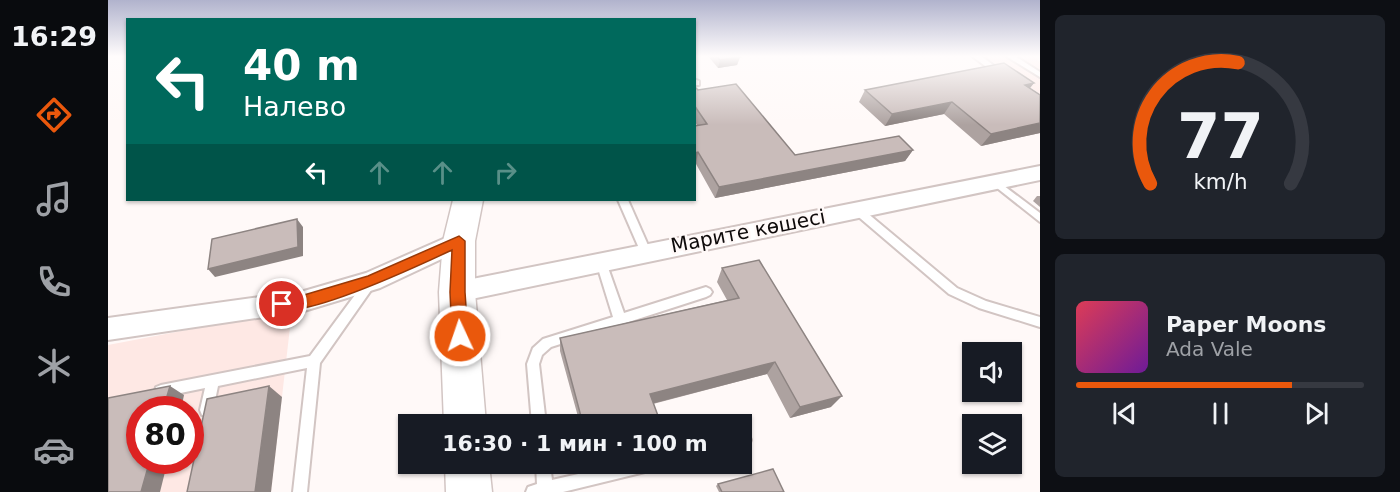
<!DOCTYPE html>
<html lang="ru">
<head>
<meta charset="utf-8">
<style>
  :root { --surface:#171b24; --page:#20242c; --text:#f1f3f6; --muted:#9ea1a6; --line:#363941; --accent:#ea580c }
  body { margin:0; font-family:"DejaVu Sans",sans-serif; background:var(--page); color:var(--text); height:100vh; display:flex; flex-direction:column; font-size:22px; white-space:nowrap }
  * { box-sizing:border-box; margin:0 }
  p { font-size:20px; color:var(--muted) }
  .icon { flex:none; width:33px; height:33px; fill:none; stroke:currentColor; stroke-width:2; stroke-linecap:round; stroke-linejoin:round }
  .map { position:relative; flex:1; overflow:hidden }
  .sheet { display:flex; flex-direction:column; gap:15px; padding:15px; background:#0d0f14; width:360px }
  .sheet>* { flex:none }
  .banner { position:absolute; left:18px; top:18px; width:570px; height:183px; border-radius:0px; box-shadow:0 2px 4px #0004; background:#00695c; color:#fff; overflow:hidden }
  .controls { position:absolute; left:854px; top:342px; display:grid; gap:12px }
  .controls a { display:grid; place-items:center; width:60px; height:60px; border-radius:0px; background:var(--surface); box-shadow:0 2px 4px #0004; font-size:30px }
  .speed { position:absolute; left:18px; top:396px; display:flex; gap:12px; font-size:30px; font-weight:700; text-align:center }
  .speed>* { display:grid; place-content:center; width:78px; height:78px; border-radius:50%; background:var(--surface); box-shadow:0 2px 4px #0004; line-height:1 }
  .speed .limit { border:9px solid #d22; background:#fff; color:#111 }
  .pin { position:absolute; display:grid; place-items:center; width:51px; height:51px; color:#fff; margin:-26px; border:3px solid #fff; border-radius:50%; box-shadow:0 2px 6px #0007 }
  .me { position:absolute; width:66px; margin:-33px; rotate:357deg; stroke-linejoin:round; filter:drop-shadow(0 0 4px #0008) }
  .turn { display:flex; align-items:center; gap:21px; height:126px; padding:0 18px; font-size:27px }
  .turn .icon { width:78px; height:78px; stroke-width:2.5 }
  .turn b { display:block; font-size:42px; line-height:51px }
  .lanes { display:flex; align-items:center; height:57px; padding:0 18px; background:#0003; justify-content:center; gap:30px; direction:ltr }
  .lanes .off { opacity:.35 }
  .sheet .card { flex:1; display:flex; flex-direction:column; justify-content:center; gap:9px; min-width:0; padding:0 21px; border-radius:9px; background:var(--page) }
  .sheet .dial { align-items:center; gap:0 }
  .dial svg { height:156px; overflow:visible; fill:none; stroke:var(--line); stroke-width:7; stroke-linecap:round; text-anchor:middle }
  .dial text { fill:var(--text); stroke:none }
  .song { display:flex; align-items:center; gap:18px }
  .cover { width:72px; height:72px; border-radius:9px; background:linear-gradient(135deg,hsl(350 70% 55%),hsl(280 70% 35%)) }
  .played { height:6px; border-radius:3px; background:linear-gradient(90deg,var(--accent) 75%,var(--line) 75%) }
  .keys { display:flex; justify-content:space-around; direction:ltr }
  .trip { position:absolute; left:290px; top:414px; width:354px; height:60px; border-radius:0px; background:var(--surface); box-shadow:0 2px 4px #0004; font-weight:700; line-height:60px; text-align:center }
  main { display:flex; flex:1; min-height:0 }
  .dock { display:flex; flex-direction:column; width:108px; justify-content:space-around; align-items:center; background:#090b0e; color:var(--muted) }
  .dock .icon { width:42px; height:42px }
  .dock .on { color:var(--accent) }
  .dock b { font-size:27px; color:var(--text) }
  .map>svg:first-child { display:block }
</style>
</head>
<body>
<main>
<nav class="dock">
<b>16:29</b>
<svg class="icon on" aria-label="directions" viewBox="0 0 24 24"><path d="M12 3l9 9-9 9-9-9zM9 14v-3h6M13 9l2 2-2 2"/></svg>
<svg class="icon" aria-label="music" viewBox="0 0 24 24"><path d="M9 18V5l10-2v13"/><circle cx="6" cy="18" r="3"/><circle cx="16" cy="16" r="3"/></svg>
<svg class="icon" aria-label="phone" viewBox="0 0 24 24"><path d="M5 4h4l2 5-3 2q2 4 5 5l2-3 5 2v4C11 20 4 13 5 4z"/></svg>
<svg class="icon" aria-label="climate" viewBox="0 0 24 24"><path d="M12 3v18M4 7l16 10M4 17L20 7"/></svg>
<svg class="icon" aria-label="car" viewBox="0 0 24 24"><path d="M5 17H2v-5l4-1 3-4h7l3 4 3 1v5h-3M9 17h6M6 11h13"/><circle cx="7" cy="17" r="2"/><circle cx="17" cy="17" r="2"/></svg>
</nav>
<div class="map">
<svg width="932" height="492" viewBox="0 0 932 492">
  <rect width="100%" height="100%" fill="#fff9f8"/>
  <!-- built -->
  <g fill="#fee8e4" fill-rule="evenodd">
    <polygon points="876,56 924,56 932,61 932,94"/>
    <path d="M184,310L163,492H0V345ZM32,410H82V460H32Z"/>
  </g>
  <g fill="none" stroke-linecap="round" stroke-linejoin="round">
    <defs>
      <g id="lane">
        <polygon points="864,56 873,56 896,73 889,75"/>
        <polygon points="898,56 907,56 932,72 932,77"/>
        <polygon points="586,79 591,81 591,85 586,85"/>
        <polygon points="887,179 932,213 932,222 884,184 882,182 884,180"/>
        <polygon points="510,200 520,200 543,252 542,255 534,255"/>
        <polygon points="749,206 752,207 849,288 878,301 932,317 932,327 871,308 841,294 746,213 744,210"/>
        <polygon points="493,258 497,259 498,262 516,313 598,287 602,289 604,292 602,295 598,297 443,347 434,355 431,364 438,424 424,424 419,364 425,348 435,339 505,317 488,262 489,259"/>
        <polygon points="262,278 266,280 268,283 266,286 212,363 199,492 185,492 199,368 110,386 104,415 99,416 94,415 92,410 97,388 53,397 48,395 47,391 48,387 53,385 202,356 258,280"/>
        <polygon points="636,433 641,435 643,440 641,445 633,448 633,434"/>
        <polygon points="428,464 442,464 444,480 514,464 548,464 546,469 541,471 455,492 418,492 420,487 429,484"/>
      </g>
      <g id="street">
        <polygon points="932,166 932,180 349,302 340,299 337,292 340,285 349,282"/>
        <polygon points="351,232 359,235 362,241 359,247 272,288 196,311 0,340 0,318 196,291 258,273"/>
      </g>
      <g id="highway">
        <polygon points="345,200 375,200 367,241 367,292 378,424 336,424 331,292 335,241"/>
        <polygon points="337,464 381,464 384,492 338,492"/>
      </g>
    </defs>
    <!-- lane casing -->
    <use href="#lane" stroke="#d2c5c3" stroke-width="4"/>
    <!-- street casing -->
    <use href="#street" stroke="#d2c5c3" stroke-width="4"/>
    <!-- highway casing -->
    <use href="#highway" stroke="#d2c5c3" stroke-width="3"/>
    <!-- lane -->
    <use href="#lane" fill="#fff" fill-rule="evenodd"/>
    <!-- street -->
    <use href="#street" fill="#fff" fill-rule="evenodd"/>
    <!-- highway -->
    <use href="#highway" fill="#fff" fill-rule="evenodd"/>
  </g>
  <!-- wall -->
  <g fill="#ada2a0">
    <polygon points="600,56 631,56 632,57 629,65 610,68"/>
    <polygon points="926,83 922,88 932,95 932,133 873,146 836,114 777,126 751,102 757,90"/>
    <polygon points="586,86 590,90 687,155 805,150 797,161 607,198 588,164 586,164 586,126 589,125 586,121"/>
    <polygon points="929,196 932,196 932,207 925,201"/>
    <polygon points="614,268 723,407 682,418 659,374 545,404 553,424 472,424 452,351 452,338 619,300 609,282"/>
    <polygon points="610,484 676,492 611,492 608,486"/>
  </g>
  <!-- shaded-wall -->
  <g fill="#8d8482">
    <polygon points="632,57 629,65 610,68 612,60"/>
    <polygon points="926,83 916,95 917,85"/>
    <polygon points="844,102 836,114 777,126 784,114"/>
    <polygon points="932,123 932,133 873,146 883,134"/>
    <polygon points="805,150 797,161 607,198 611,187"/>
    <polygon points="590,152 588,164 586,164 586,153"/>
    <polygon points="189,219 195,227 195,256 107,277 100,269"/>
    <polygon points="667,362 659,374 539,405 542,394"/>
    <polygon points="62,386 76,395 73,410 55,410"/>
    <polygon points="161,386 174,397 163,492 147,492"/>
    <polygon points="734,396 723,407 682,418 692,407"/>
    <polygon points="42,460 60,460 52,492 33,492"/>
  </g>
  <!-- building -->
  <g fill="#c9bcba" stroke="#8d8482" stroke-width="1.5">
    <polygon points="608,56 631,56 632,57 612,60"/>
    <polygon points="896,63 926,83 917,85 932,95 932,123 883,134 844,102 784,114 757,90"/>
    <polygon points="628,84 687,155 791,136 805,150 611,187 590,152 586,153 586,126 599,124 586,105 586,86 590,90"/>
    <polygon points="189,219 190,247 100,269 104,239"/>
    <polygon points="651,260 734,396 692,407 667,362 542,394 553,424 475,424 452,338 631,298 614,268"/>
    <polygon points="62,386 55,410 32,410 32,460 42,460 33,492 0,492 0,398"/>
    <polygon points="161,386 147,492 79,492 99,399"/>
    <polygon points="665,469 676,492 614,492 610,484"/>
  </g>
  <!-- sky -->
  <linearGradient id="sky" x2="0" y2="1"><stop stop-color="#b1b3cd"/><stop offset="0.45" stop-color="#fffcfc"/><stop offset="1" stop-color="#fffcfc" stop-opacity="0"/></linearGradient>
  <rect width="932" height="125" fill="url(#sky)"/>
  <!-- route -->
  <path fill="#ea580c" stroke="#983908" stroke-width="1.5" d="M351,236L357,241V292L360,336L357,341L352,343L346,341L344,336L342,292L344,250C312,265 198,319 169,309L167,304L169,300L196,295L260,276Z"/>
  <g text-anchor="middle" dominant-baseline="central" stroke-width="5" stroke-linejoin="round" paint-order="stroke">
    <!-- street labels -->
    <g font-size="20" fill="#0e0a0a" stroke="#fff9f8">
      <text transform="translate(640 231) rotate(-11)">Марите көшесі</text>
    </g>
  </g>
</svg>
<div class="controls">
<a><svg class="icon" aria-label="sound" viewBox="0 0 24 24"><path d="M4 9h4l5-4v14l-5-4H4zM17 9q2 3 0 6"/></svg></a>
<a><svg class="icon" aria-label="layers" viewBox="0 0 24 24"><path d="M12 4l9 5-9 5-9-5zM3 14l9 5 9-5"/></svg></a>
</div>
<div class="speed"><div class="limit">80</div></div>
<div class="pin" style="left:174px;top:304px;background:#d93025"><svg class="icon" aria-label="arrive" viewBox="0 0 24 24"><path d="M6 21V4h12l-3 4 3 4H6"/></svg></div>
<svg class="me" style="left:352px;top:336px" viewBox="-20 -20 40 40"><circle r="17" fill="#ea580c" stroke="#fff" stroke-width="3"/><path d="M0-11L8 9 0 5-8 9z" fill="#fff"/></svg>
<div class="trip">16:30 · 1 мин · 100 m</div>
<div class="banner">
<div class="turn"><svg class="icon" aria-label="left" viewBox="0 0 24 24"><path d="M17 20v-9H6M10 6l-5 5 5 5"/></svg><div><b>40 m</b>Налево</div></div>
<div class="lanes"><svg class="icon" aria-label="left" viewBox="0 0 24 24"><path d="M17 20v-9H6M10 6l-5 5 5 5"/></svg><svg class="icon off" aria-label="ahead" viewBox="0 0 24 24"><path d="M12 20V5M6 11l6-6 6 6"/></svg><svg class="icon off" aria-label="ahead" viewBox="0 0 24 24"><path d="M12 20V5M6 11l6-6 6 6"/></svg><svg class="icon off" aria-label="right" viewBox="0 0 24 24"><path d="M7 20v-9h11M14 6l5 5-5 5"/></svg></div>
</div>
</div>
<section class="sheet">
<div class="card dial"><svg viewBox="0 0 100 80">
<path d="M14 69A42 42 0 1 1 86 69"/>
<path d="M14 69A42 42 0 0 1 59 7" stroke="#ea580c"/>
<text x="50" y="56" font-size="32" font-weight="700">77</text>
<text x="50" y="72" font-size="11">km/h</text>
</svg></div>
<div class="card">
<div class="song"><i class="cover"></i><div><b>Paper Moons</b><p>Ada Vale</p></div></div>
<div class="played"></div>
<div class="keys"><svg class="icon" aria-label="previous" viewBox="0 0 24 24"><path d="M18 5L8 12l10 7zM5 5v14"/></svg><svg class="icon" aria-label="pause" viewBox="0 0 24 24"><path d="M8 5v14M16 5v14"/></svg><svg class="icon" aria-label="next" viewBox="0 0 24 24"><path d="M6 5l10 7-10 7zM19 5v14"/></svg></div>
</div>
</section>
</main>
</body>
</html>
